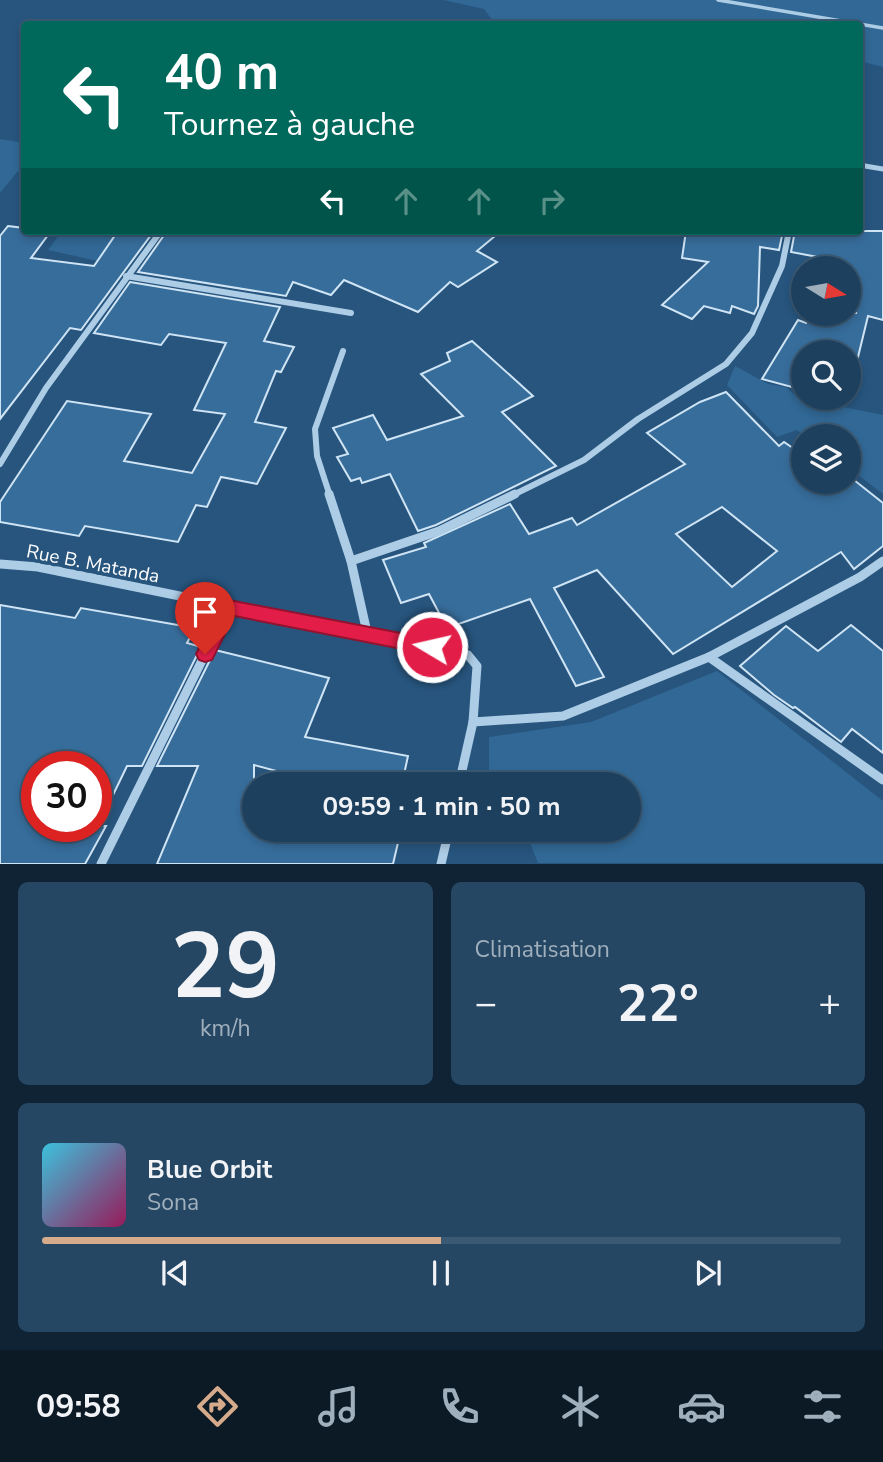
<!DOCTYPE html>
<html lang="fr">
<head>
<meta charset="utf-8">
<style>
  :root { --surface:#1d405e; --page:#254764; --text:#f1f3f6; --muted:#a0afbc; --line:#3b5973; --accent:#d6ab8b }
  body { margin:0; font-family:"Nunito Sans",sans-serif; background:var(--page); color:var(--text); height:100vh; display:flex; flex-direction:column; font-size:26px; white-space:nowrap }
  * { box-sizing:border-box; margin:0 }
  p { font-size:23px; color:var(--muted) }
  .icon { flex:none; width:38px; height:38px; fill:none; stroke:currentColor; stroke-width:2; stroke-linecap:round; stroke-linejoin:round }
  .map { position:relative; height:864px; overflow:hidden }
  .side { display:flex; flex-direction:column; gap:18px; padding:18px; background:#102334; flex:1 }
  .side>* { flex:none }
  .guide { position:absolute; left:21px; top:21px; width:842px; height:214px; border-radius:7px; box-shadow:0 4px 10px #0003,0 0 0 2px var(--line); background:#00695c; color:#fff; overflow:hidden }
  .needle { width:46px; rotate:101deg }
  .controls { position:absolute; left:791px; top:256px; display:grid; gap:14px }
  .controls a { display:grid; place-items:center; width:70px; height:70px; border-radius:50%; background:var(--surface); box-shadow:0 4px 10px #0003,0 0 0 2px var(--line); font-size:35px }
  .speed { position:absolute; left:21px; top:751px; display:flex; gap:14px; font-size:35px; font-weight:700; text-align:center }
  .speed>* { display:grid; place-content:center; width:91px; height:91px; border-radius:50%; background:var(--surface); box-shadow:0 4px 10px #0003,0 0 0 2px var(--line); line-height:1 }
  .speed .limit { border:10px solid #d22; background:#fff; color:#111 }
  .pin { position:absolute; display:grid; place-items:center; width:60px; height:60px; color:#fff; margin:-72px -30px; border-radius:50% 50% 50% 0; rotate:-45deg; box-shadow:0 0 7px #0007 }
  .pin .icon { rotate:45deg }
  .me { position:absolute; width:77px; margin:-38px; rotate:279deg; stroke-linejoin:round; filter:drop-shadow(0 0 5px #0008) }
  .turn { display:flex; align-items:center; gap:24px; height:147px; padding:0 28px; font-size:32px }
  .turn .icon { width:91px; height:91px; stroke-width:2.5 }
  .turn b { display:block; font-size:49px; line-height:60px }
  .lanes { display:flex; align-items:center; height:66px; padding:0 28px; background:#0003; justify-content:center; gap:35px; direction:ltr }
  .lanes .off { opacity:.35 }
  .big { font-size:52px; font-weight:700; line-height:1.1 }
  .side .card { flex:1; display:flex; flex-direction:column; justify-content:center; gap:10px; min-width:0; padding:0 24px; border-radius:10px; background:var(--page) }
  .side .dial { align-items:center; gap:0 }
  .dial b { font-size:91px; line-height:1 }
  .song { display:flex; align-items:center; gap:21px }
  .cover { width:84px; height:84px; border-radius:10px; background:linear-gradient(135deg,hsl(190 70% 55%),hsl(330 70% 35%)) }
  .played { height:7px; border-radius:4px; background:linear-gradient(90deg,var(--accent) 50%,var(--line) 50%) }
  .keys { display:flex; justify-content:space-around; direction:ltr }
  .heat { display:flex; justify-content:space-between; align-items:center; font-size:38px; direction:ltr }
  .side .tiles { flex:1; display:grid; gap:18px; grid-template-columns:1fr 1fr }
  .card:last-child { grid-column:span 2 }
  .trip { position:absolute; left:242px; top:772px; width:399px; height:70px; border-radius:35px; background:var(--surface); box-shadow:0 4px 10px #0003,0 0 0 2px var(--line); font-weight:700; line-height:70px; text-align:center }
  .tab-bar { display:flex; height:112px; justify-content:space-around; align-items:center; background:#0c1a26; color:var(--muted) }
  .tab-bar .icon { width:49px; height:49px }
  .tab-bar .active { color:var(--accent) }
  .tab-bar b { font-size:32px; color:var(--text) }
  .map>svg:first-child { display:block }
</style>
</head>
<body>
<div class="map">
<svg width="883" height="864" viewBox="0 0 883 864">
  <rect width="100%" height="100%" fill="#27557e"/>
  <!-- green -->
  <g fill="#316895">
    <polygon points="443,0 883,0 883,67 859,61 859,24 495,24 484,9"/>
    <polygon points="0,139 24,143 24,171 17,172 0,193"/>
    <polygon points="62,231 146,231 120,266 48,250"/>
    <polygon points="735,366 768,384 786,387 798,398 883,415 883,494 849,468 849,436 805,436 797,430 777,437 727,385"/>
    <polygon points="717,671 883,801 883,863 538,863 525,830 628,830 628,784 489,784 489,737 591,722"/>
  </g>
  <!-- building -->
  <g fill="#376d9b" stroke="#cfe4f4" stroke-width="2" fill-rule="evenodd">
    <polygon points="8,226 24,228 24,231 51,231 31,258 94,266 118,231 154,231 81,330 70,328 0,419 0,236"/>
    <polygon points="167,231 501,231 477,251 497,262 458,287 450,282 418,312 344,280 331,295 293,282 286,296 138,272"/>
    <polygon points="686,231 783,231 779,250 760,247 758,306 754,314 732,306 730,313 704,306 692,319 662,305 708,262 682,258"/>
    <polygon points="795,231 883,231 883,320 868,316 849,394 849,352 803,352 803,390 762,379 798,320 806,323 809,313 857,313 850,311 849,268 846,268 845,262 791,252"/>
    <polygon points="130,282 280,307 264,341 294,347 281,372 276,371 255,422 286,428 257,484 221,477 207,507 196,505 178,542 85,526 79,536 0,522 0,502 67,401 151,414 124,461 192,473 225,414 194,410 226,343 169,334 161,345 94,333"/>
    <polygon points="472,341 533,396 502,412 556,466 436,525 418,531 390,474 362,483 360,478 351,481 337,457 348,454 333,428 373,415 387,440 463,416 421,374 450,361 447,353"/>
    <path d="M726,392L779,446L784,442L803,455V481H849V476L883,503V546L854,569L841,552L673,654L597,570L554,588L604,677L576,686L530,599L447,628L429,594L401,603L383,560L426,547L424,543L510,504L529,534L572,518L577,525L685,464L647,433L700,402ZM722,507L777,551L732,587L676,534Z"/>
    <path d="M0,605L75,618L81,608L195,628L187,643L201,647L142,766H127L98,826H106L85,864H0ZM37,766H96V826H37Z"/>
    <polygon points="851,625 883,651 883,753 852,729 841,742 795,707 793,708 774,695 740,666 786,626 818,651"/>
    <polygon points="215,650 329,678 305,737 408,756 402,784 325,784 254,765 254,830 401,830 393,864 157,864 198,766 157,766"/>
  </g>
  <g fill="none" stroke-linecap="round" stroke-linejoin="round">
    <!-- service -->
    <polyline stroke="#adcce5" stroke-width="3.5" points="718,0 883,28"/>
    <!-- minor-far2 -->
    <polyline stroke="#adcce5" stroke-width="5" points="859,165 883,169"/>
    <!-- minor-far1 -->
    <g stroke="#adcce5" stroke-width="6">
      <polyline points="126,276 351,313"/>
      <polyline points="0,464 46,388 161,231"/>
      <polyline points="330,496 317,456 315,429 343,351"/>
      <polyline points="511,496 584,460 638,419 726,364 752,333 782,266 789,231"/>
    </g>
    <!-- minor -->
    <g stroke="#adcce5" stroke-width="9">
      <polyline points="329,494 351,561 368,637"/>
      <polyline points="351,561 439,531 515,494"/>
      <polyline points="0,564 38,567 468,655 477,666 473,722 459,784"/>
      <polyline points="709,657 883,780"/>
      <polyline points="473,722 563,716 709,657 860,577 883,561"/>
      <polyline points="101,864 228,608"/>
      <polyline points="441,864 449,830"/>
    </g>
  </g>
  <!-- route -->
  <polygon fill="#e11d48" stroke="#92132f" stroke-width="2" points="229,600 432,639 439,641 442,647 439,653 432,655 234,616 212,660 205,662 199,660 196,654 222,602"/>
  <g text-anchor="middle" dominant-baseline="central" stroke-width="7" stroke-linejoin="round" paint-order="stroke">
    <!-- street labels -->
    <g font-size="19" fill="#fff" stroke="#27557e">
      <text transform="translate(93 564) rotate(11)">Rue B. Matanda</text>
    </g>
  </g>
</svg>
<div class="controls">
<a><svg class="needle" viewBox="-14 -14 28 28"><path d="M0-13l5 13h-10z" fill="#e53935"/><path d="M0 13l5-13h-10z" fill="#a0afbc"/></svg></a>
<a><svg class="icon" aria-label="search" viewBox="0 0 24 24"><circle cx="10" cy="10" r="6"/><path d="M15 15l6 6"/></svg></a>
<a><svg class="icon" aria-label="layers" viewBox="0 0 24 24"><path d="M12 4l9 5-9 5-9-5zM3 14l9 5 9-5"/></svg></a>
</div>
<div class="speed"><div class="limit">30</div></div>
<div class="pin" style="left:205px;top:654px;background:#d93025"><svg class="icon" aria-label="arrive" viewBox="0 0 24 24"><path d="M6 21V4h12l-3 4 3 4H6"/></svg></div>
<svg class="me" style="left:432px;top:647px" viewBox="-20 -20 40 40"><circle r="17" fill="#e11d48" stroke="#fff" stroke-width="3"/><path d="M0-11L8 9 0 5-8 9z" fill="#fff"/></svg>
<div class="trip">09:59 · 1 min · 50 m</div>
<div class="guide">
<div class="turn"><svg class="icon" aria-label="left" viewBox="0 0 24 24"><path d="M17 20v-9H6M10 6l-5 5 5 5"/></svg><div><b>40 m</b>Tournez à gauche</div></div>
<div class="lanes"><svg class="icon" aria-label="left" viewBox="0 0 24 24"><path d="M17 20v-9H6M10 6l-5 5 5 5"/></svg><svg class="icon off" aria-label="ahead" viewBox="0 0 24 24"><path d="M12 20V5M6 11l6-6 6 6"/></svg><svg class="icon off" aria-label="ahead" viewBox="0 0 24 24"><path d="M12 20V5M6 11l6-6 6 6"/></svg><svg class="icon off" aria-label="right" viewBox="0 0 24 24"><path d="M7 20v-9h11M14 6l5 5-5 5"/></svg></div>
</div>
</div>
<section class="side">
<div class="tiles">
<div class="card dial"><b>29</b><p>km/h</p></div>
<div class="card"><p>Climatisation</p>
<div class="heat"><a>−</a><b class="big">22°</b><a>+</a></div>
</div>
<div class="card">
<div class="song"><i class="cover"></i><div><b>Blue Orbit</b><p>Sona</p></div></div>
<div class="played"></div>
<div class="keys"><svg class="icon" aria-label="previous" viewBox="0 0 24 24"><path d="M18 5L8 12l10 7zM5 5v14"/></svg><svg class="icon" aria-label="pause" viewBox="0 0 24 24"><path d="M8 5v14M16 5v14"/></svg><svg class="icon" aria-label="next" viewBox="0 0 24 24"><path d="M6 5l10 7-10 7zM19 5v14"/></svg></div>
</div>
</div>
</section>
<nav class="tab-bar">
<b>09:58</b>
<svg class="icon active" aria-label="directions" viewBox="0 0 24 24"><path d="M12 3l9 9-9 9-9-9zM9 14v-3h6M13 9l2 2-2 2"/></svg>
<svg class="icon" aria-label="music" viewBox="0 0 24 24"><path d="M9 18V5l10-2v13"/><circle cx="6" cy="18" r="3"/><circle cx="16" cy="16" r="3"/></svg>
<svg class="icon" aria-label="phone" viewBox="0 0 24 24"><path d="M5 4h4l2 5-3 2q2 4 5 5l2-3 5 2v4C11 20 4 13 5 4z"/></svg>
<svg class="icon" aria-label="climate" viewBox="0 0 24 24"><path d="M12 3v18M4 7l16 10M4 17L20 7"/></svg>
<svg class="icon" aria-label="car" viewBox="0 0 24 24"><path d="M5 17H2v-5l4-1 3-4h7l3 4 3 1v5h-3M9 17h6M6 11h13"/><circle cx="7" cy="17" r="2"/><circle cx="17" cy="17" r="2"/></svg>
<svg class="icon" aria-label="filters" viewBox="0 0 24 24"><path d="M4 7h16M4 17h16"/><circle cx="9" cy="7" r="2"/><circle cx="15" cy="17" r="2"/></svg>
</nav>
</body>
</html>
